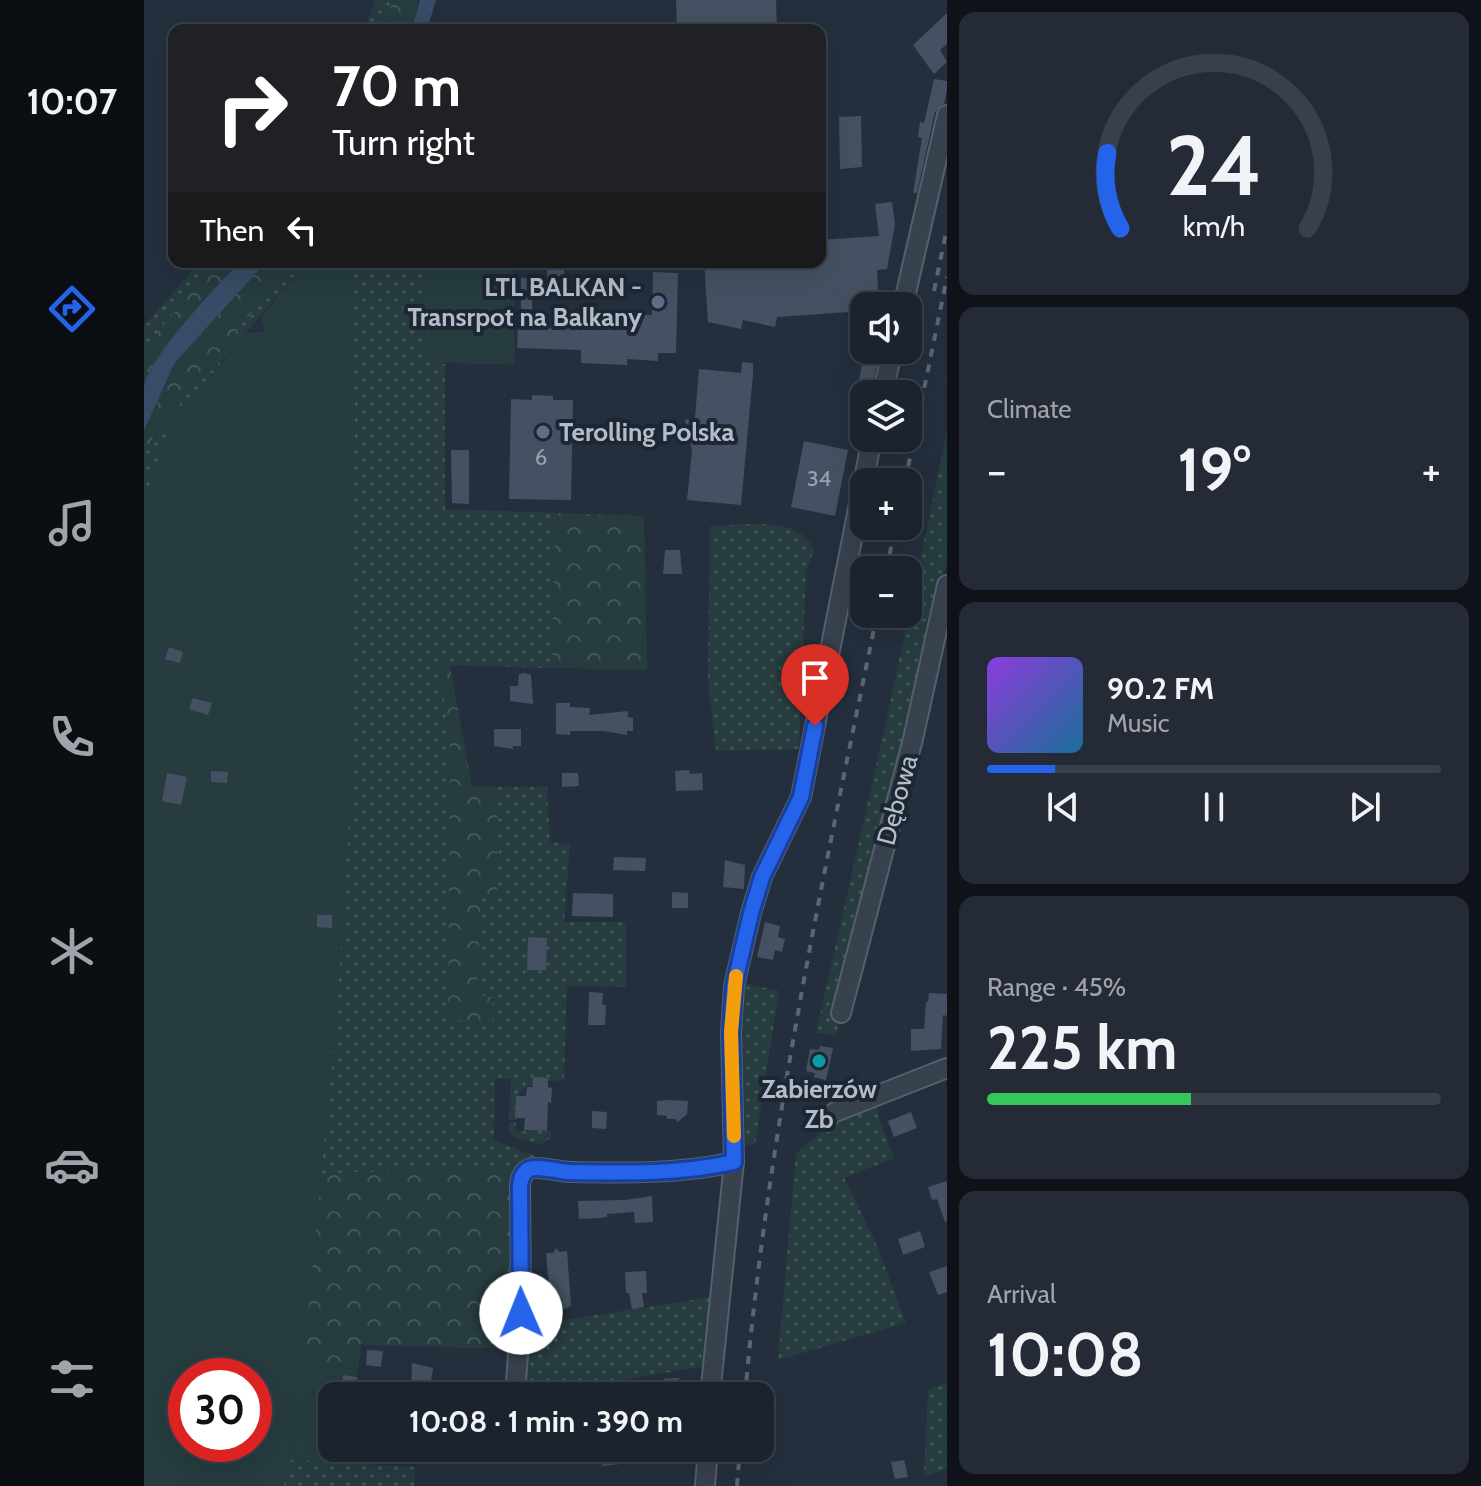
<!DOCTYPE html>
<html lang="en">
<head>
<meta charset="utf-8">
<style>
  :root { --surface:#1b232e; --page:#242b36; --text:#f1f3f6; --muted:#a0a4aa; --line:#39404a; --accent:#2563eb }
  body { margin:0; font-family:Cabin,sans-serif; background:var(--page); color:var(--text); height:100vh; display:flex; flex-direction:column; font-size:30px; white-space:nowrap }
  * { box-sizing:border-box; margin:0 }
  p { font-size:26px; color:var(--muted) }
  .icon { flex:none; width:44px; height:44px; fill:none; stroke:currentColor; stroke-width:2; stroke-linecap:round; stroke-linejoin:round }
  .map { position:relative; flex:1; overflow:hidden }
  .details { display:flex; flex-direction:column; gap:12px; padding:12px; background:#0f1319; width:534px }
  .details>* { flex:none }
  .hud { position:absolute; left:24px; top:24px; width:658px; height:244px; border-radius:16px; box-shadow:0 8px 32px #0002,0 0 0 2px var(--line); background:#202124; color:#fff; overflow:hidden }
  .fabs { position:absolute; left:706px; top:292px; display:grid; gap:16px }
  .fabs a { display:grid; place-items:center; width:72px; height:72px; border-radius:16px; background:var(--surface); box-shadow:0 8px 32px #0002,0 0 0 2px var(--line); font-size:40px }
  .speed { position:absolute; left:24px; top:1358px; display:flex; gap:16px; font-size:40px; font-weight:700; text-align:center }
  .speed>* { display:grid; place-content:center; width:104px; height:104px; border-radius:50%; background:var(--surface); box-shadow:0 8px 32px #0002,0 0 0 2px var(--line); line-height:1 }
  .speed .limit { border:12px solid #d22; background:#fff; color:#111 }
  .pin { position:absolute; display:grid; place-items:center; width:68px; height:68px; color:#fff; margin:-82px -34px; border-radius:50% 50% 50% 0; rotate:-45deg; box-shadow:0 0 8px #0007 }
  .pin .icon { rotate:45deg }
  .me { position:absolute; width:88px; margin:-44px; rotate:359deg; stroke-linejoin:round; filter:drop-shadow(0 0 6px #0008) }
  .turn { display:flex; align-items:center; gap:28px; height:168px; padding:0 32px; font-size:36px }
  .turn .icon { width:104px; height:104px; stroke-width:2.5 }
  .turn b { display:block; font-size:56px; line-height:68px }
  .then { display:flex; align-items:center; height:76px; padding:0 32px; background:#0003; gap:16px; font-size:30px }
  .big { font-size:60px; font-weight:700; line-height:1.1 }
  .details .tile { flex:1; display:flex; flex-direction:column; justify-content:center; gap:12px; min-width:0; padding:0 28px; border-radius:16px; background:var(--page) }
  .details .dial { align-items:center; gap:0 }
  .dial svg { height:208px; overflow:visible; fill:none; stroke:var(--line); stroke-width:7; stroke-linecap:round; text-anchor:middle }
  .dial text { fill:var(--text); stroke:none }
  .song { display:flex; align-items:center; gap:24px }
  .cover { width:96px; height:96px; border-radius:12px; background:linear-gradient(135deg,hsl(270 70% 55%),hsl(200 70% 35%)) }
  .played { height:8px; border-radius:4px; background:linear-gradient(90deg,var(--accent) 15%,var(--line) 15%) }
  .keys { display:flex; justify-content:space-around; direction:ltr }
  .heat { display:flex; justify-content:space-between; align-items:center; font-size:44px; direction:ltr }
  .charge { height:12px; border-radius:6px; background:linear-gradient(90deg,#34c759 45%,var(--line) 0) }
  .trip { position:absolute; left:174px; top:1382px; width:456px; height:80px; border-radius:16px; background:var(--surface); box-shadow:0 8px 32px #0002,0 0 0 2px var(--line); font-weight:700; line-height:80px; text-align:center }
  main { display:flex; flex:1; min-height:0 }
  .tabs { display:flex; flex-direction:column; width:144px; justify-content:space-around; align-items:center; background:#0b0e12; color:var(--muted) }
  .tabs .icon { width:56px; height:56px }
  .tabs .selected { color:var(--accent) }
  .tabs b { font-size:36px; color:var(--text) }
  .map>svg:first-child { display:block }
</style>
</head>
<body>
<main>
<nav class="tabs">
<b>10:07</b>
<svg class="icon selected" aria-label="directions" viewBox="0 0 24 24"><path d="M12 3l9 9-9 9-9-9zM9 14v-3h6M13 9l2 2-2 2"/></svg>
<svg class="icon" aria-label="music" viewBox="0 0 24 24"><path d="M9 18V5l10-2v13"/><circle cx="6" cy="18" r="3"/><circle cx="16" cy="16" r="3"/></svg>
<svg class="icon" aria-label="phone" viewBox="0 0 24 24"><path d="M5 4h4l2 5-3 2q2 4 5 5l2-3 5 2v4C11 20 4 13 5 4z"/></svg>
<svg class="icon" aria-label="climate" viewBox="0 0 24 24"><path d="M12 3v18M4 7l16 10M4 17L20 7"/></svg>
<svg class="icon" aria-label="car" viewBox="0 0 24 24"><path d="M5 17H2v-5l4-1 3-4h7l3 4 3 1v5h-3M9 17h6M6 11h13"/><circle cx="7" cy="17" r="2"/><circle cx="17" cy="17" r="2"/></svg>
<svg class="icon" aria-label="filters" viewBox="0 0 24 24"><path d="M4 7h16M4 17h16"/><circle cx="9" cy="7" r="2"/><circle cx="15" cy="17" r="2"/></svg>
</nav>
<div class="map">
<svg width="803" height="1486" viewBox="0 0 803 1486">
  <defs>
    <pattern id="grass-dots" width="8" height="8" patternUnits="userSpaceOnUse" patternTransform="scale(2)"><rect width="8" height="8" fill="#263c3f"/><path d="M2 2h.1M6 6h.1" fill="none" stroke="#435659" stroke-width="1.8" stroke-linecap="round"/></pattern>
    <pattern id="forest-crowns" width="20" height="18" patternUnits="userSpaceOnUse" patternTransform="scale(2)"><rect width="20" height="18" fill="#263c3f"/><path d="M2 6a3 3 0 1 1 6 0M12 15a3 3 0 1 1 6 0" fill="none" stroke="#435659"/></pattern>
  </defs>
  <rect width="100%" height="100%" fill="#242f3e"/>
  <!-- grass -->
  <g fill="url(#grass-dots)">
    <polygon points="231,0 249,0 239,30 220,30"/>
    <polygon points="56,262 73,262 0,348 0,326"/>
    <polygon points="147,262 161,262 30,419 0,499 0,457 8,439"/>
    <path d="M196,262H281L278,361L301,364V509L411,513L408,668L295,665L306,734L304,1019L348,997L333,996L337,899L353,897L354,787H403L406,842L426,844L420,922H482V987L423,986L420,1081L390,1080L389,1087L385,1085C370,1093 371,1105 372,1120H365L367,1079H351L350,1141L389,1155L390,1165L177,1174L207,789L208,282Z"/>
    <polygon points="803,432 803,560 776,689 723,902 692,1035 672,1033 744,713"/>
    <path d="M566,526C599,526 655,514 670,550L662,571L655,749L572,751L564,679Z"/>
    <polygon points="599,983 635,991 611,1144 599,1146 595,1022"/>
    <polygon points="734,1099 734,1115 750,1158 700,1178 732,1243 762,1323 634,1360 652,1153 676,1133 692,1115"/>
    <polygon points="365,1122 372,1122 372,1131 407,1131 407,1138 396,1144 372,1138 366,1133"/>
    <polygon points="568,1297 563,1366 377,1396 382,1326"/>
    <polygon points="803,1383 803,1469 780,1477 784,1389"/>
    <polygon points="143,1459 271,1467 271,1486 140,1486"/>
  </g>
  <!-- forest -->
  <g fill="url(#forest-crowns)">
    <polygon points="249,0 273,0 275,6 268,30 239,30"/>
    <path d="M73,262H96C62,299 19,339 0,387V348Z"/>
    <polygon points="122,262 147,262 8,439 0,457 0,431 30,364"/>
    <polygon points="411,513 500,516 503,670 408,668"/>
    <polygon points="295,664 306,666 328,787 354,787 353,897 337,899 333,995 348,997 349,1025 304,1019 306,734"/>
    <polygon points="390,1165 374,1171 371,1349 217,1345 214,1369 158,1367 177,1174"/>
  </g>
  <!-- garden -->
  <g fill="#263c3f" fill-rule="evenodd">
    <path d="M161,262H196L208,282L211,412L207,789L193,1010L159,1366L214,1369V1396H188V1448H214V1463L143,1459L140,1486H0V499L30,419L103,333L121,331L117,317ZM42,1376H110V1444H42Z"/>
    <polygon points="281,262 369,262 371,365 278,362"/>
  </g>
  <!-- water -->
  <g fill="#394c67">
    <polygon points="276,0 292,0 283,30 268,30"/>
    <path d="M96,262H122L30,364L0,431C0,417 0,400 0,387C6,355 72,287 96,262Z"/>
  </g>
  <!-- building -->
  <g fill="#455162">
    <polygon points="532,0 632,0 633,30 533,30"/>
    <polygon points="803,13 803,44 796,50 803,62 790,74 769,45"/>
    <polygon points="790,79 803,81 803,90 800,104 791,112 773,193 769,193 778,138 774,137 776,122 780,123"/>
    <polygon points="717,116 718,167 696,169 695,117"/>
    <polygon points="748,202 751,224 743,269 733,270 735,306 720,306 720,311 633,317 631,327 599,320 597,329 564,322 560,262 676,262 676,240 735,236 731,204"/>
    <polygon points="403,262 420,262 420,276 403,277"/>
    <polygon points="509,272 534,273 532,353 514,353 514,361 483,359 483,365 437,363 437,350 373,348 374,326 377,326 377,278 388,278 388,322 437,323 437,313 508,315"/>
    <polygon points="721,350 737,350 726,394 712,394"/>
    <polygon points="598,362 609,363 609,374 597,505 543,500 548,451 541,420 551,418 555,369 597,373"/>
    <polygon points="388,395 409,396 409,400 429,400 427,500 365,499 367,399 388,400"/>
    <polygon points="660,441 704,450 691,516 647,507"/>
    <polygon points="307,450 325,450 325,504 308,503"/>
    <polygon points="521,550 536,550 538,574 519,574"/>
    <polygon points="25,647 39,652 36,663 21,659"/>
    <polygon points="381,673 387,675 389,704 366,701 366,686 374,686 375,674"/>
    <polygon points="49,698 68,703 64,715 45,709"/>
    <polygon points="412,703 426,703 426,707 446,708 445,715 484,711 484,717 489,718 489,731 483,731 483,735 460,731 426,731 426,735 412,734"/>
    <polygon points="350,729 377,729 377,746 369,746 369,749 350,746"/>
    <polygon points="545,770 546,774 558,773 559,790 532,791 531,771"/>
    <polygon points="67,771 84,772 83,783 67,782"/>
    <polygon points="23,773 43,777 37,805 18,801"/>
    <polygon points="418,773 434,773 435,786 418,787"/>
    <polygon points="470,857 502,858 501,871 469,870"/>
    <polygon points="581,860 601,865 600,889 579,887"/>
    <polygon points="528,892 544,893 544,908 528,908"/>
    <polygon points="429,893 469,894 469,917 428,916"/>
    <polygon points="173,915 188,915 188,928 173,927"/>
    <polygon points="621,922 636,926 634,937 641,939 638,952 631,950 629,960 613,957"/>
    <polygon points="384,937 403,938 402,970 383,970"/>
    <polygon points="445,992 459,993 458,1005 462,1005 461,1025 444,1025"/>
    <polygon points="785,993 803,994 803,1016 799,1015 797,1049 767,1051 767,1029 780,1029 782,1002 784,1002"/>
    <polygon points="676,1046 689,1048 682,1080 670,1077 671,1073 662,1071 666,1049 675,1050"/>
    <polygon points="389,1077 404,1078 404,1087 408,1088 407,1103 404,1102 403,1131 380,1130 381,1118 371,1118 372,1096 382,1096 383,1087 389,1087"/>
    <polygon points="524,1100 544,1101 543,1114 534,1122 531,1119 523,1119 523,1116 513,1115 513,1101"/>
    <polygon points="448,1111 463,1112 462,1129 448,1128"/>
    <polygon points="767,1112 773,1128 750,1137 744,1121"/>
    <polygon points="803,1181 803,1222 801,1222 793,1199 788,1200 784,1187"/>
    <polygon points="508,1196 509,1222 491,1223 490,1212 463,1214 463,1217 456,1218 435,1219 434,1201 481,1200"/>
    <polygon points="776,1231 781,1247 759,1255 754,1239"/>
    <polygon points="412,1248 416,1252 423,1251 427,1306 418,1310 414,1307 407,1308 402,1253 409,1253"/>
    <polygon points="803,1266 803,1292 794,1295 785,1272"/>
    <polygon points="502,1271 503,1293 498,1293 500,1307 488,1309 485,1293 482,1293 481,1272"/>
    <polygon points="223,1350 239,1351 237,1367 222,1365"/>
    <polygon points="268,1363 289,1368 285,1394 267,1396"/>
    <polygon points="199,1375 213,1377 212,1387 198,1386"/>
    <polygon points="535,1378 536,1391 521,1393 519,1379"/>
    <rect x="353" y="1448" width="13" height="14"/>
    <polygon points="456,1448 503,1448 503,1455 476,1458 477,1464 458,1466"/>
    <polygon points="760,1460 764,1477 751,1479 747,1462"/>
  </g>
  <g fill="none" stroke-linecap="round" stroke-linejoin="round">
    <defs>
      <g id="minor">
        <polyline points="759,306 803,115"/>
        <polyline points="738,394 749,350"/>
        <polyline points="697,1013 769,739 803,585"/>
        <polyline points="691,1112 803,1068"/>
        <path d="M371,1396L377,1313L376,1185C377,1177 380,1169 390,1168C402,1167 415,1172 428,1172C482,1173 537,1174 590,1162"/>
        <polyline points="566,1396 590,1162 587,1032 590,986 607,913 618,877 657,797 728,438"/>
        <polyline points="561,1486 564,1448"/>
      </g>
    </defs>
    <!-- minor casing -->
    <use href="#minor" stroke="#565f6c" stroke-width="22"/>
    <!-- minor -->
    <use href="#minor" stroke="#38414e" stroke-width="18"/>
    <!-- rail -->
    <g stroke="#5a6575" stroke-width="4" stroke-dasharray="8 8" stroke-linecap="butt">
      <polyline points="790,291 803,228"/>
      <polyline points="761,482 803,277"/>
      <polyline points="742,570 752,526"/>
      <path d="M601,1396C624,1132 680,873 733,614"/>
      <polyline points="593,1486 596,1448"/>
    </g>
  </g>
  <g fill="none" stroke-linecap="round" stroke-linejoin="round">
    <defs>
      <path id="route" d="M377,1313L376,1185C377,1177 380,1169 390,1168C402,1167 415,1172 427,1172C482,1173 537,1174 590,1162L587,1032L590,986L607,913L618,877L657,797L671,726"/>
    </defs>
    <!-- route casing -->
    <use href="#route" stroke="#184099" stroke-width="20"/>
    <!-- route -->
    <use href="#route" stroke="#2563eb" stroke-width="14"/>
    <!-- slow -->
    <polyline stroke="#f59e0b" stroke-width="14" points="590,1136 587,1032 592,976"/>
  </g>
  <!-- markers -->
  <g fill="#5c6f8a" stroke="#1d2633" stroke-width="3">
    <circle cx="514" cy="302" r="8"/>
    <circle cx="399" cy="432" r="8"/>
  </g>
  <circle fill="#0f9aa8" stroke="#1d2633" stroke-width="3" cx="675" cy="1061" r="8"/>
  <g text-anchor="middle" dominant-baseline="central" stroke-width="8" stroke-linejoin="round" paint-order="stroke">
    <!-- number labels -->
    <g font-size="22" fill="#98a1af">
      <text x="397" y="457">6</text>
      <text x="675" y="478">34</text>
    </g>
    <!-- poi labels -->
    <g font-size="26" font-weight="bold" fill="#b4bcc9" stroke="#1d2633" text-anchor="end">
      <text x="498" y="287">LTL BALKAN -<tspan x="498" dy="30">Transrpot na Balkany</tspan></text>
      <text x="415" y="432" text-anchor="start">Terolling Polska</text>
      <text x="675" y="1089" text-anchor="middle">Zabierzów<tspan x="675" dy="30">Zb</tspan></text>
    </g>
    <!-- street labels -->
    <g font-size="26" fill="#b4bcc9" stroke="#1d2633">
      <text transform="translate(753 800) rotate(-75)">Dębowa</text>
    </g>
  </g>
</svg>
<div class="fabs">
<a><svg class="icon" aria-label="sound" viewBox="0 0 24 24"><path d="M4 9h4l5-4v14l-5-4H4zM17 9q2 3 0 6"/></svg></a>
<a><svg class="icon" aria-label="layers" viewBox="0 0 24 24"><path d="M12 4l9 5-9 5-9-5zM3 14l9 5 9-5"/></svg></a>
<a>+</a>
<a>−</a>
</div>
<div class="speed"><div class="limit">30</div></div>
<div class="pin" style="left:671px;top:726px;background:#d93025"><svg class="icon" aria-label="arrive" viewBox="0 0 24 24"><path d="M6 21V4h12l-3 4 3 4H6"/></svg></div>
<svg class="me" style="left:377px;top:1313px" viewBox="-20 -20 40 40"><circle r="19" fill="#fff"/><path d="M0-13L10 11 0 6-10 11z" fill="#2563eb"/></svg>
<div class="trip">10:08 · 1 min · 390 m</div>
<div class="hud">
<div class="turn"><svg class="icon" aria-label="right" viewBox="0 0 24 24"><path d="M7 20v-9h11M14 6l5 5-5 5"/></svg><div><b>70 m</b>Turn right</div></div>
<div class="then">Then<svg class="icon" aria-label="left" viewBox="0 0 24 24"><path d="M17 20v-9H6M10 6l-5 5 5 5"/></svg></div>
</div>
</div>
<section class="details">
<div class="tile dial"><svg viewBox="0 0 100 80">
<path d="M14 69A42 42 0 1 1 86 69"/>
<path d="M14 69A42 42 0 0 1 9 40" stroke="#2563eb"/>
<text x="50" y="56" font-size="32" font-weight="700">24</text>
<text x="50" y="72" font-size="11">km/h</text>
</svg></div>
<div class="tile"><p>Climate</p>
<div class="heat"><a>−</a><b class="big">19°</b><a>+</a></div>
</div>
<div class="tile">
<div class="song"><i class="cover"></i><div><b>90.2 FM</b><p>Music</p></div></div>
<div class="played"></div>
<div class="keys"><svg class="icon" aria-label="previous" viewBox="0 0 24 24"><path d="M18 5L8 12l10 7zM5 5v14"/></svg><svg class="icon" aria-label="pause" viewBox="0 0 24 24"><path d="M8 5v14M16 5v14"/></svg><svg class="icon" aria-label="next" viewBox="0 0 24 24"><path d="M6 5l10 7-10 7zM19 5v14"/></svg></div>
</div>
<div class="tile"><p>Range · 45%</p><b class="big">225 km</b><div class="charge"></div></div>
<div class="tile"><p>Arrival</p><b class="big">10:08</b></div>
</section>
</main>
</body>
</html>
